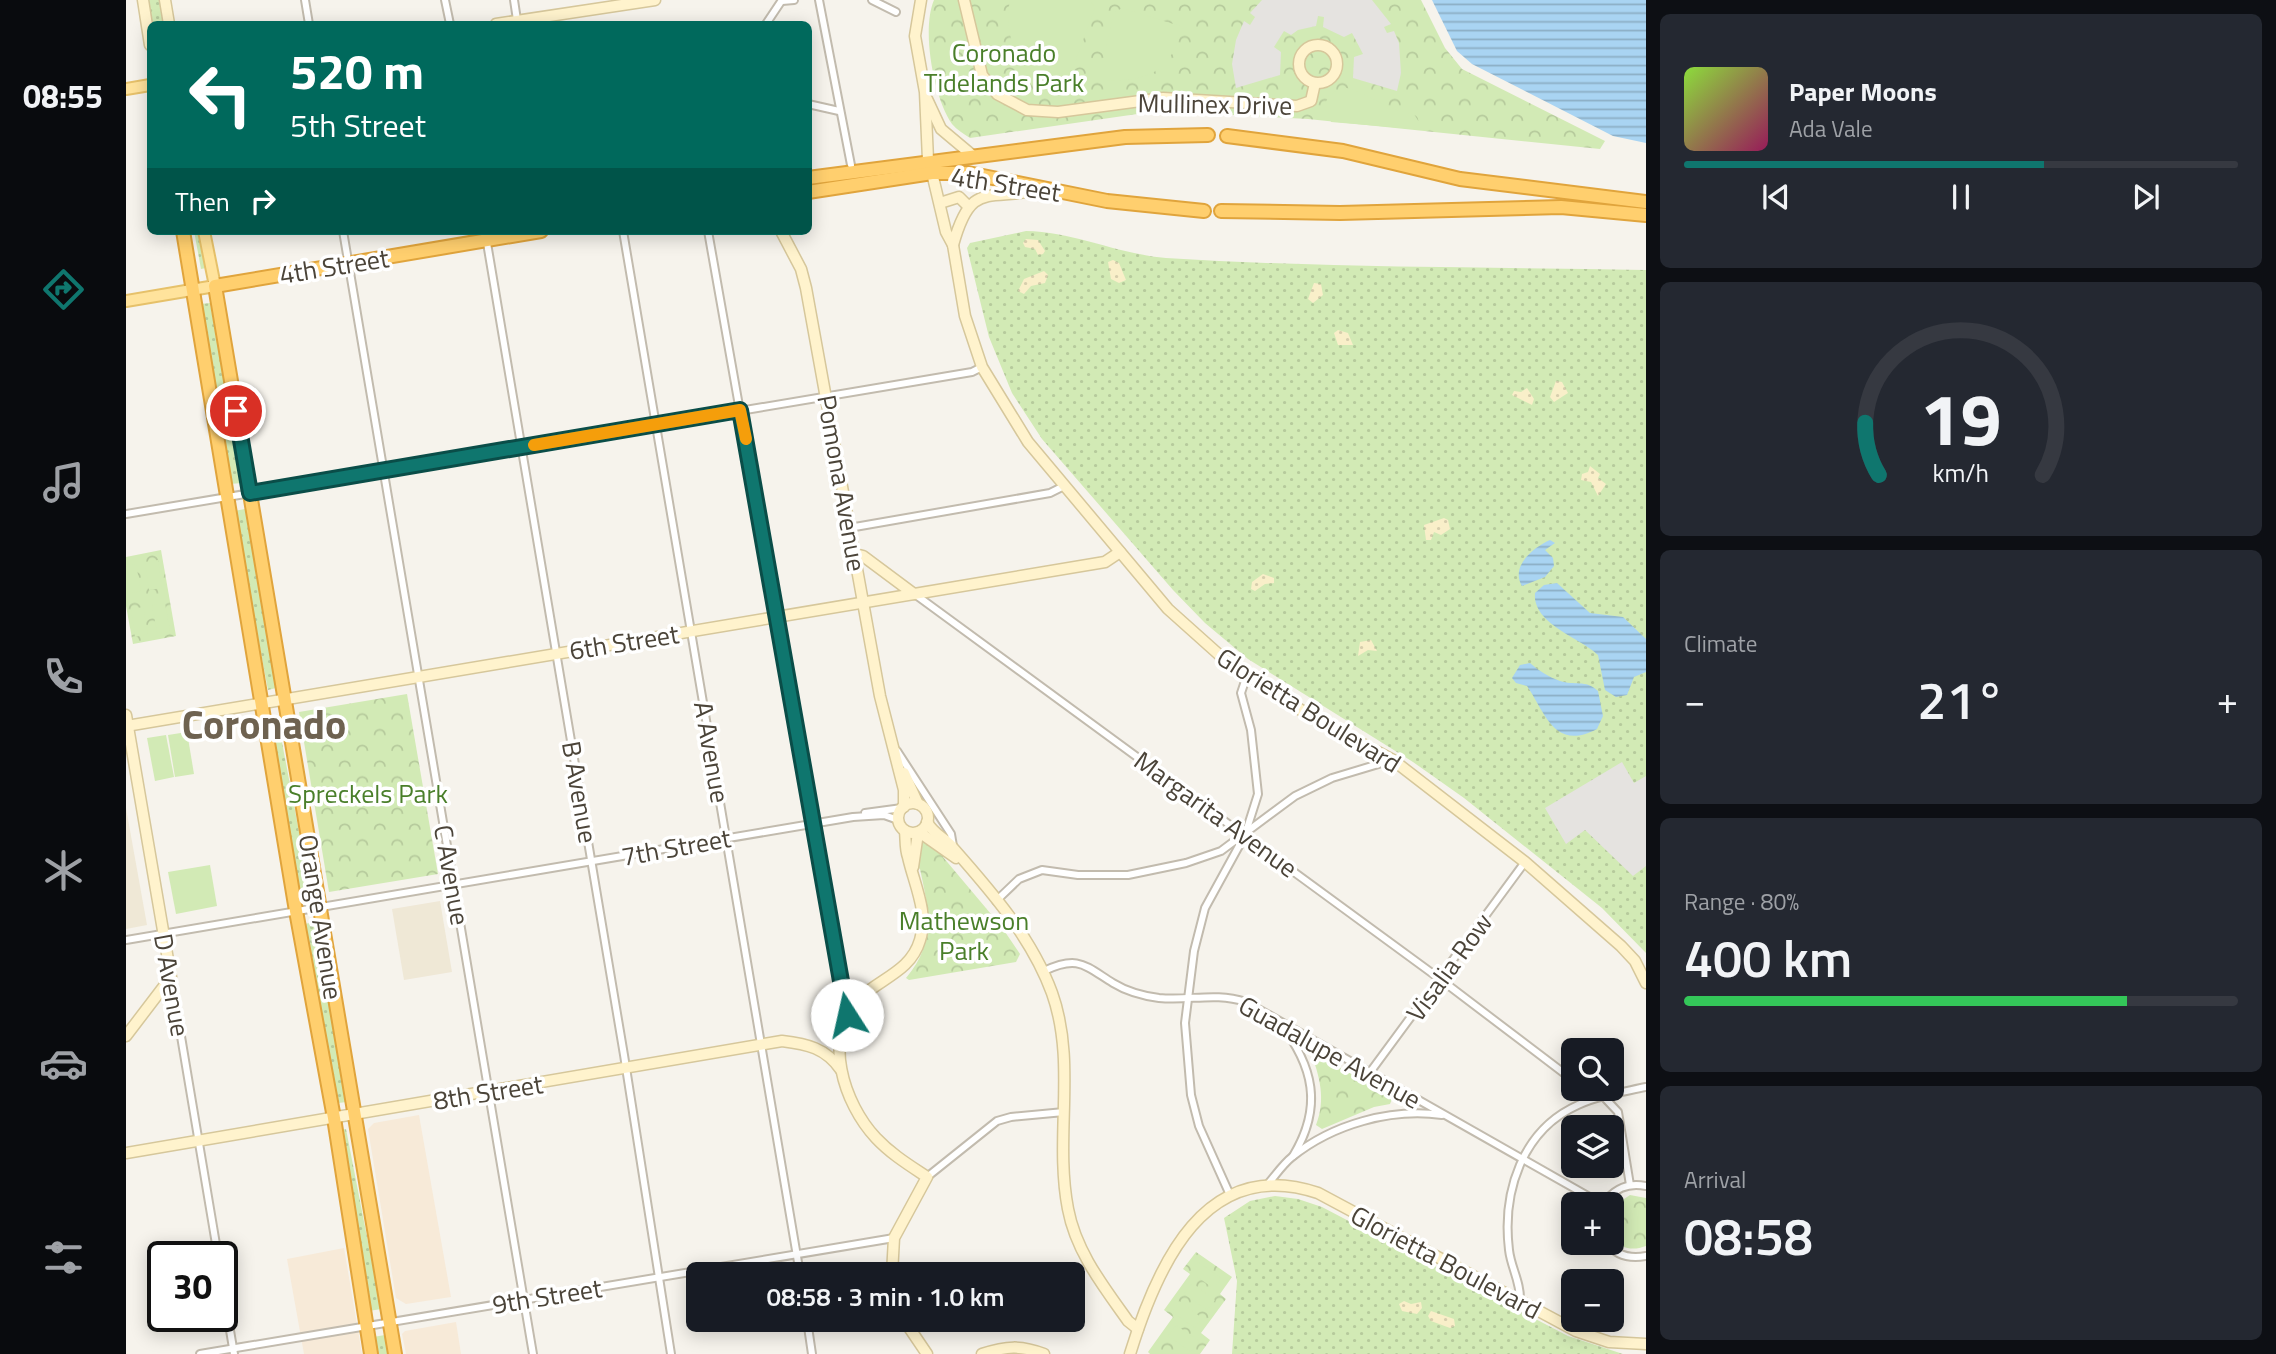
<!DOCTYPE html>
<html lang="en">
<head>
<meta charset="utf-8">
<style>
  :root { --surface:#171b24; --page:#242831; --text:#f1f3f6; --muted:#9ea1a6; --line:#363941; --accent:#0f766e }
  body { margin:0; font-family:"Titillium Web",sans-serif; background:var(--page); color:var(--text); height:100vh; display:flex; flex-direction:column; font-size:26px; white-space:nowrap }
  * { box-sizing:border-box; margin:0 }
  p { font-size:23px; color:var(--muted) }
  .icon { flex:none; width:38px; height:38px; fill:none; stroke:currentColor; stroke-width:2; stroke-linecap:round; stroke-linejoin:round }
  .map { position:relative; flex:1; overflow:hidden }
  .details { display:flex; flex-direction:column; gap:14px; padding:14px; background:#0d0f14; width:630px }
  .details>* { flex:none }
  .top-card { position:absolute; left:21px; top:21px; width:665px; height:214px; border-radius:10px; box-shadow:0 4px 18px #0003; background:#00695c; color:#fff; overflow:hidden }
  .controls { position:absolute; left:1435px; top:1038px; display:grid; gap:14px }
  .controls a { display:grid; place-items:center; width:63px; height:63px; border-radius:10px; background:var(--surface); box-shadow:0 4px 18px #0003; font-size:35px }
  .speed { position:absolute; left:21px; top:1241px; display:flex; gap:14px; font-size:35px; font-weight:700; text-align:center }
  .speed>* { display:grid; place-content:center; width:91px; height:91px; border-radius:50%; background:var(--surface); box-shadow:0 4px 18px #0003; line-height:1 }
  .speed .limit { border:4px solid #111; border-radius:10px; background:#fff; color:#111 }
  .pin { position:absolute; display:grid; place-items:center; width:60px; height:60px; color:#fff; margin:-30px; border:4px solid #fff; border-radius:50%; box-shadow:0 2px 7px #0007 }
  .me { position:absolute; width:77px; margin:-38px; rotate:350deg; stroke-linejoin:round; filter:drop-shadow(0 0 5px #0008) }
  .turn { display:flex; align-items:center; gap:24px; height:147px; padding:0 28px; font-size:32px }
  .turn .icon { width:91px; height:91px; stroke-width:2.5 }
  .turn b { display:block; font-size:49px; line-height:60px }
  .then { display:flex; align-items:center; height:66px; padding:0 28px; background:#0003; gap:14px; font-size:26px }
  .big { font-size:52px; font-weight:600; line-height:1.1 }
  .details .tile { flex:1; display:flex; flex-direction:column; justify-content:center; gap:10px; min-width:0; padding:0 24px; border-radius:10px; background:var(--page) }
  .details .dial { align-items:center; gap:0 }
  .dial svg { height:182px; overflow:visible; fill:none; stroke:var(--line); stroke-width:7; stroke-linecap:round; text-anchor:middle }
  .dial text { fill:var(--text); stroke:none }
  .song { display:flex; align-items:center; gap:21px }
  .cover { width:84px; height:84px; border-radius:10px; background:linear-gradient(135deg,hsl(90 70% 55%),hsl(330 70% 35%)) }
  .played { height:7px; border-radius:4px; background:linear-gradient(90deg,var(--accent) 65%,var(--line) 65%) }
  .keys { display:flex; justify-content:space-around; direction:ltr }
  .heat { display:flex; justify-content:space-between; align-items:center; font-size:38px; direction:ltr }
  .charge { height:10px; border-radius:5px; background:linear-gradient(90deg,#34c759 80%,var(--line) 0) }
  .trip { position:absolute; left:560px; top:1262px; width:399px; height:70px; border-radius:10px; background:var(--surface); box-shadow:0 4px 18px #0003; font-weight:600; line-height:70px; text-align:center }
  main { display:flex; flex:1; min-height:0 }
  .tab-bar { display:flex; flex-direction:column; width:126px; justify-content:space-around; align-items:center; background:#090b0e; color:var(--muted) }
  .tab-bar .icon { width:49px; height:49px }
  .tab-bar .active { color:var(--accent) }
  .tab-bar b { font-size:32px; color:var(--text) }
  .map>svg:first-child { display:block }
</style>
</head>
<body>
<main>
<nav class="tab-bar">
<b>08:55</b>
<svg class="icon active" aria-label="directions" viewBox="0 0 24 24"><path d="M12 3l9 9-9 9-9-9zM9 14v-3h6M13 9l2 2-2 2"/></svg>
<svg class="icon" aria-label="music" viewBox="0 0 24 24"><path d="M9 18V5l10-2v13"/><circle cx="6" cy="18" r="3"/><circle cx="16" cy="16" r="3"/></svg>
<svg class="icon" aria-label="phone" viewBox="0 0 24 24"><path d="M5 4h4l2 5-3 2q2 4 5 5l2-3 5 2v4C11 20 4 13 5 4z"/></svg>
<svg class="icon" aria-label="climate" viewBox="0 0 24 24"><path d="M12 3v18M4 7l16 10M4 17L20 7"/></svg>
<svg class="icon" aria-label="car" viewBox="0 0 24 24"><path d="M5 17H2v-5l4-1 3-4h7l3 4 3 1v5h-3M9 17h6M6 11h13"/><circle cx="7" cy="17" r="2"/><circle cx="17" cy="17" r="2"/></svg>
<svg class="icon" aria-label="filters" viewBox="0 0 24 24"><path d="M4 7h16M4 17h16"/><circle cx="9" cy="7" r="2"/><circle cx="15" cy="17" r="2"/></svg>
</nav>
<div class="map">
<svg width="1520" height="1354" viewBox="0 0 1520 1354">
  <defs>
    <pattern id="grass-dots" width="8" height="8" patternUnits="userSpaceOnUse" patternTransform="scale(1.75)"><rect width="8" height="8" fill="#d2eab5"/><path d="M2 2h.1M6 6h.1" fill="none" stroke="#b6ca9c" stroke-width="1.8" stroke-linecap="round"/></pattern>
    <pattern id="sand-dots" width="8" height="8" patternUnits="userSpaceOnUse" patternTransform="scale(1.75)"><rect width="8" height="8" fill="#f9efc9"/><path d="M2 2h.1M6 6h.1" fill="none" stroke="#d7cead" stroke-width="1.8" stroke-linecap="round"/></pattern>
    <pattern id="park-crowns" width="20" height="18" patternUnits="userSpaceOnUse" patternTransform="scale(1.75)"><rect width="20" height="18" fill="#d2eab5"/><path d="M2 6a3 3 0 1 1 6 0M12 15a3 3 0 1 1 6 0" fill="none" stroke="#b6ca9c"/></pattern>
    <pattern id="water-rules" width="6" height="5" patternUnits="userSpaceOnUse" patternTransform="scale(1.75)"><rect width="6" height="5" fill="#a9d4f2"/><path d="M0 2.5h6" fill="none" stroke="#8caec5"/></pattern>
  </defs>
  <rect width="100%" height="100%" fill="#f6f3ec"/>
  <!-- commercial -->
  <g fill="#f7ead8">
    <polygon points="293,1115 325,1297 280,1304 270,1298 242,1129 248,1123"/>
    <polygon points="218,1248 236,1354 178,1354 161,1259"/>
    <polygon points="330,1322 335,1354 280,1354 276,1334 279,1331"/>
  </g>
  <!-- education -->
  <g fill="#efe8d6">
    <polygon points="0,808 21,925 0,929"/>
    <polygon points="314,901 326,972 278,980 266,909"/>
  </g>
  <!-- grass -->
  <g fill="url(#grass-dots)">
    <polygon points="22,0 34,0 38,24 26,24"/>
    <polygon points="68,231 73,231 80,268 75,269"/>
    <path d="M900,231C948,232 992,254 1040,258C1200,268 1360,267 1520,270V953L1476,908L1338,798L1287,762L1122,659L1079,623L1047,590L916,439L886,393L863,337L841,248L844,243Z"/>
    <polygon points="84,303 116,483 104,484 74,304"/>
    <polygon points="119,509 150,688 142,690 108,511"/>
    <polygon points="151,716 185,895 172,897 142,717"/>
    <path d="M189,922L221,1102L212,1103C201,1043 188,984 178,924Z"/>
    <polygon points="220,1129 255,1309 243,1311 212,1130"/>
    <polygon points="1149,1196 1172,1199 1196,1207 1442,1336 1497,1354 1106,1354 1111,1281 1098,1218 1124,1201"/>
    <polygon points="259,1335 262,1354 250,1354 247,1337"/>
  </g>
  <!-- sand -->
  <g fill="url(#sand-dots)">
    <polygon points="900,239 912,240 919,251 917,254 912,255 909,249 899,247 897,243"/>
    <polygon points="987,260 993,263 1000,280 993,283 985,279 982,262"/>
    <polygon points="918,271 922,275 919,283 905,286 898,294 892,291 898,279"/>
    <polygon points="1188,283 1195,284 1197,295 1187,303 1182,299"/>
    <polygon points="1212,330 1222,333 1227,345 1212,345 1208,333"/>
    <polygon points="1430,381 1436,382 1442,393 1428,402 1424,397"/>
    <polygon points="1401,388 1408,399 1406,405 1386,395 1388,391 1395,392"/>
    <polygon points="1464,466 1474,474 1472,478 1480,484 1472,496 1465,482 1455,480 1456,474 1462,472"/>
    <polygon points="1318,518 1322,520 1324,529 1315,535 1308,532 1305,540 1300,540 1298,525"/>
    <polygon points="1137,574 1148,578 1148,583 1139,584 1129,591 1125,589 1126,582"/>
    <polygon points="1245,640 1251,651 1242,650 1232,656 1234,642"/>
    <polygon points="1278,1301 1285,1304 1295,1302 1296,1308 1291,1314 1276,1311 1273,1304"/>
    <polygon points="1305,1311 1328,1319 1329,1326 1324,1328 1305,1321 1302,1316"/>
  </g>
  <!-- park -->
  <g fill="url(#park-crowns)">
    <path d="M808,0H1295L1319,48L1336,69L1479,141L1474,149L1182,119L1032,111L844,138C838,134 831,130 826,124C808,98 795,30 808,0Z"/>
    <polygon points="35,550 50,636 7,644 0,606 0,557"/>
    <polygon points="281,694 312,874 203,892 173,712"/>
    <path d="M795,839L817,852V857L875,926L894,954L890,962L783,980L780,978C810,943 803,910 794,869L791,867Z"/>
    <path d="M1184,1051L1267,1097L1264,1104L1248,1107L1196,1129L1190,1125C1200,1100 1194,1076 1184,1051Z"/>
    <path d="M1504,1195L1520,1198V1246C1507,1251 1495,1249 1486,1238V1207Z"/>
    <polygon points="1070,1252 1106,1277 1094,1294 1100,1299 1075,1333 1084,1340 1074,1354 1024,1354 1022,1352 1047,1317 1038,1310 1064,1274 1057,1269"/>
  </g>
  <!-- pitch -->
  <g fill="#d2eab5">
    <path d="M884,0H964L969,8L942,81C896,81 876,41 884,0Z"/>
    <path d="M996,8L1057,27C1045,70 1024,82 980,80V47L988,13Z"/>
    <path d="M1217,87C1243,93 1262,111 1288,114L1293,122L1288,129L1205,122L1199,104L1203,95Z"/>
    <polygon points="32,560 36,588 23,590 19,562"/>
    <polygon points="10,564 15,591 2,594 0,565"/>
    <polygon points="39,603 44,631 31,633 26,605"/>
    <polygon points="17,607 22,634 9,637 5,609"/>
    <polygon points="61,732 68,774 49,777 42,735"/>
    <polygon points="40,735 48,777 29,781 21,738"/>
    <polygon points="84,865 91,906 50,914 42,872"/>
    <polygon points="1072,1262 1095,1278 1088,1289 1065,1272"/>
    <polygon points="1066,1283 1089,1300 1081,1310 1058,1294"/>
    <polygon points="1053,1301 1076,1318 1069,1328 1046,1312"/>
    <polygon points="1050,1325 1073,1341 1065,1352 1042,1336"/>
  </g>
  <!-- parking -->
  <g fill="#e5e3e0">
    <polygon points="1136,0 1246,0 1265,24 1258,27 1261,33 1268,31 1273,43 1275,73 1271,91 1227,78 1228,57 1237,54 1226,33 1218,37 1197,27 1198,17 1192,16 1190,26 1172,30 1165,35 1158,31 1148,47 1155,52 1154,75 1110,88 1106,64 1110,40 1118,21 1124,25 1129,17 1124,13"/>
    <polygon points="1496,762 1508,783 1520,776 1520,866 1507,876 1459,830 1440,844 1419,808"/>
  </g>
  <!-- water -->
  <g fill="url(#water-rules)">
    <polygon points="1306,0 1520,0 1520,143 1487,136 1346,64 1331,51"/>
    <path d="M1424,540L1429,543L1419,550L1427,558L1428,566L1419,577L1396,586C1384,566 1408,547 1424,540Z"/>
    <path d="M1431,583L1464,613L1497,617L1520,639V672L1508,677L1501,695L1490,697L1479,690L1472,655C1455,638 1406,624 1409,593L1418,585Z"/>
    <path d="M1404,663C1413,671 1423,677 1434,681C1449,686 1459,679 1472,691L1477,716L1471,729C1428,752 1419,712 1401,686L1390,683L1386,678L1394,665Z"/>
  </g>
  <g fill="none" stroke-linecap="round" stroke-linejoin="round">
    <defs>
      <g id="street">
        <polyline points="179,0 183,24"/>
        <polyline points="319,0 324,24"/>
        <polyline points="388,0 391,20"/>
        <polyline points="693,0 725,165"/>
        <polyline points="746,0 770,12"/>
        <polyline points="656,1 668,0"/>
        <polyline points="640,24 656,0"/>
        <polyline points="682,104 713,111"/>
        <polyline points="217,231 407,1354"/>
        <polyline points="359,231 498,1055 545,1354"/>
        <polyline points="497,231 674,1274"/>
        <polyline points="582,231 721,1015"/>
        <polyline points="0,514 846,372 856,367"/>
        <polyline points="723,528 924,493 938,486"/>
        <polyline points="790,595 1314,979 1447,1080"/>
        <polyline points="771,751 825,834 827,846"/>
        <polyline points="739,813 776,808"/>
        <polyline points="870,901 893,879 916,870 952,875 1002,875 1060,863 1095,851 1169,796 1206,778 1266,760"/>
        <polyline points="0,940 727,817 758,815 772,820"/>
        <path d="M918,971C952,955 958,965 987,983C1000,991 1018,996 1033,998C1065,1001 1088,992 1120,1002L1476,1204"/>
        <polyline points="45,977 92,1256"/>
        <path d="M1153,1022C1188,1066 1197,1107 1167,1156"/>
        <polyline points="1245,1071 1399,862"/>
        <polyline points="1460,1088 1477,1096 1492,1112 1504,1185"/>
        <polyline points="801,1177 871,1121 885,1117 938,1112"/>
        <path d="M1141,1185C1149,1176 1157,1164 1166,1157C1207,1124 1265,1108 1316,1115"/>
        <polyline points="1104,1195 1073,1126 1065,1095 1059,1023 1068,951 1079,908 1119,835 1132,794 1125,730 1115,693 1121,675"/>
        <path d="M1477,1204C1488,1189 1501,1182 1520,1186"/>
        <path d="M1480,1242C1490,1256 1504,1259 1520,1256"/>
        <polyline points="96,1283 108,1354"/>
        <path d="M1394,1302C1395,1282 1385,1268 1383,1250C1376,1192 1396,1130 1452,1105C1474,1095 1497,1092 1520,1087"/>
        <polyline points="681,1320 686,1354"/>
        <polyline points="74,1354 768,1238"/>
      </g>
      <g id="secondary">
        <polyline points="17,0 24,45"/>
        <polyline points="39,0 43,24"/>
        <polyline points="795,0 789,36 799,92 802,160"/>
        <polyline points="838,0 856,75 871,94 901,110 932,112 1037,98 1171,106 1185,101 1189,83"/>
        <polyline points="370,24 529,0"/>
        <circle cx="1192" cy="64" r="19"/>
        <polyline points="801,99 815,129 846,155"/>
        <polyline points="806,173 820,232 827,245 839,316 856,367 902,442 1042,609 1099,660 1184,716 1267,760 1399,862 1495,946 1509,961 1520,983"/>
        <polyline points="814,203 833,197 842,206"/>
        <polyline points="655,231 675,269 680,288 754,696 778,790 778,807"/>
        <path d="M827,245C845,180 861,201 914,190"/>
        <polyline points="729,554 737,556 788,594"/>
        <polyline points="0,715 45,977 0,1036"/>
        <polyline points="0,726 979,562 994,552"/>
        <polyline points="778,773 792,804"/>
        <circle cx="787" cy="818" r="15"/>
        <path d="M801,822C807,834 819,838 827,848C865,891 906,938 926,993C951,1063 928,1137 942,1209C950,1252 978,1287 1002,1321L1012,1329"/>
        <polyline points="793,832 830,858"/>
        <polyline points="787,867 792,833"/>
        <path d="M0,1153L656,1041C681,1044 700,1048 715,1070"/>
        <path d="M766,1274L768,1238L801,1177C783,1165 765,1154 750,1138C718,1104 695,1036 734,998C755,978 785,971 794,940C803,913 788,884 782,857C779,849 780,840 779,831"/>
        <polyline points="778,1320 801,1354"/>
        <path d="M856,1354C880,1346 895,1345 918,1354"/>
        <path d="M1004,1354C1031,1266 1079,1155 1192,1193L1450,1331L1483,1342L1520,1344"/>
      </g>
      <g id="primary">
        <polyline points="0,89 24,85"/>
        <polyline points="0,301 89,286 78,231"/>
      </g>
      <g id="highway">
        <polyline points="1101,136 1217,151 1334,179 1520,202"/>
        <polyline points="682,178 999,137 1082,135"/>
        <polyline points="682,192 806,173 842,173 981,201 1078,211"/>
        <polyline points="1095,211 1214,213 1435,207 1520,215"/>
        <polyline points="57,231 170,911 208,1118 245,1354"/>
        <polyline points="269,1354 89,286 415,231"/>
      </g>
    </defs>
    <!-- street casing -->
    <use href="#street" stroke="#c2bbae" stroke-width="10"/>
    <!-- secondary casing -->
    <use href="#secondary" stroke="#d6c79b" stroke-width="13"/>
    <!-- primary casing -->
    <use href="#primary" stroke="#e6c16a" stroke-width="14"/>
    <!-- highway casing -->
    <use href="#highway" stroke="#e0a43c" stroke-width="16"/>
    <!-- street -->
    <use href="#street" stroke="#fff" stroke-width="6"/>
    <!-- secondary -->
    <use href="#secondary" stroke="#fff3cd" stroke-width="10"/>
    <!-- primary -->
    <use href="#primary" stroke="#ffe39c" stroke-width="10"/>
    <!-- highway -->
    <use href="#highway" stroke="#ffcf6e" stroke-width="12"/>
  </g>
  <g fill="none" stroke-linecap="round" stroke-linejoin="round">
    <defs>
      <polyline id="route" points="110,411 124,493 614,410 721,1015"/>
    </defs>
    <!-- route casing -->
    <use href="#route" stroke="#0a4d48" stroke-width="18"/>
    <!-- route -->
    <use href="#route" stroke="#0f766e" stroke-width="12"/>
    <!-- slow -->
    <polyline stroke="#f59e0b" stroke-width="12" points="408,445 614,410 620,439"/>
  </g>
  <g text-anchor="middle" dominant-baseline="central" stroke-width="7" stroke-linejoin="round" paint-order="stroke">
    <!-- park labels -->
    <g font-size="26" fill="#4a7f2a" stroke="#fff">
      <text x="878" y="52">Coronado<tspan x="878" dy="30">Tidelands Park</tspan></text>
      <text x="242" y="793">Spreckels Park</text>
      <text x="838" y="920">Mathewson<tspan x="838" dy="30">Park</tspan></text>
    </g>
    <!-- street labels -->
    <g font-size="26" fill="#4b4439" stroke="#fff">
      <text transform="translate(1089 104) rotate(1)">Mullinex Drive</text>
      <text transform="translate(880 184) rotate(9)">4th Street</text>
      <text transform="translate(208 266) rotate(-9)">4th Street</text>
      <text transform="translate(716 483) rotate(80)">Pomona Avenue</text>
      <text transform="translate(498 642) rotate(-9)">6th Street</text>
      <text transform="translate(1183 710) rotate(32)">Glorietta Boulevard</text>
      <text transform="translate(586 752) rotate(80)">A Avenue</text>
      <text transform="translate(454 792) rotate(80)">B Avenue</text>
      <text transform="translate(1090 814) rotate(36)">Margarita Avenue</text>
      <text transform="translate(550 847) rotate(-10)">7th Street</text>
      <text transform="translate(326 875) rotate(80)">C Avenue</text>
      <text transform="translate(195 917) rotate(81)">Orange Avenue</text>
      <text transform="translate(1323 967) rotate(-54)">Visalia Row</text>
      <text transform="translate(46 985) rotate(80)">D Avenue</text>
      <text transform="translate(1204 1052) rotate(29)">Guadalupe Avenue</text>
      <text transform="translate(362 1092) rotate(-9)">8th Street</text>
      <text transform="translate(1320 1262) rotate(28)">Glorietta Boulevard</text>
      <text transform="translate(421 1296) rotate(-9)">9th Street</text>
    </g>
    <!-- town labels -->
    <g font-size="40" font-weight="bold" fill="#6e6250" stroke="#fff">
      <text x="138" y="724">Coronado</text>
    </g>
  </g>
</svg>
<div class="controls">
<a><svg class="icon" aria-label="search" viewBox="0 0 24 24"><circle cx="10" cy="10" r="6"/><path d="M15 15l6 6"/></svg></a>
<a><svg class="icon" aria-label="layers" viewBox="0 0 24 24"><path d="M12 4l9 5-9 5-9-5zM3 14l9 5 9-5"/></svg></a>
<a>+</a>
<a>−</a>
</div>
<div class="speed"><div class="limit">30</div></div>
<div class="pin" style="left:110px;top:411px;background:#d93025"><svg class="icon" aria-label="arrive" viewBox="0 0 24 24"><path d="M6 21V4h12l-3 4 3 4H6"/></svg></div>
<svg class="me" style="left:721px;top:1015px" viewBox="-20 -20 40 40"><circle r="19" fill="#fff"/><path d="M0-13L10 11 0 6-10 11z" fill="#0f766e"/></svg>
<div class="trip">08:58 · 3 min · 1.0 km</div>
<div class="top-card">
<div class="turn"><svg class="icon" aria-label="left" viewBox="0 0 24 24"><path d="M17 20v-9H6M10 6l-5 5 5 5"/></svg><div><b>520 m</b>5th Street</div></div>
<div class="then">Then<svg class="icon" aria-label="right" viewBox="0 0 24 24"><path d="M7 20v-9h11M14 6l5 5-5 5"/></svg></div>
</div>
</div>
<section class="details">
<div class="tile">
<div class="song"><i class="cover"></i><div><b>Paper Moons</b><p>Ada Vale</p></div></div>
<div class="played"></div>
<div class="keys"><svg class="icon" aria-label="previous" viewBox="0 0 24 24"><path d="M18 5L8 12l10 7zM5 5v14"/></svg><svg class="icon" aria-label="pause" viewBox="0 0 24 24"><path d="M8 5v14M16 5v14"/></svg><svg class="icon" aria-label="next" viewBox="0 0 24 24"><path d="M6 5l10 7-10 7zM19 5v14"/></svg></div>
</div>
<div class="tile dial"><svg viewBox="0 0 100 80">
<path d="M14 69A42 42 0 1 1 86 69"/>
<path d="M14 69A42 42 0 0 1 8 46" stroke="#0f766e"/>
<text x="50" y="56" font-size="32" font-weight="700">19</text>
<text x="50" y="72" font-size="11">km/h</text>
</svg></div>
<div class="tile"><p>Climate</p>
<div class="heat"><a>−</a><b class="big">21°</b><a>+</a></div>
</div>
<div class="tile"><p>Range · 80%</p><b class="big">400 km</b><div class="charge"></div></div>
<div class="tile"><p>Arrival</p><b class="big">08:58</b></div>
</section>
</main>
</body>
</html>
